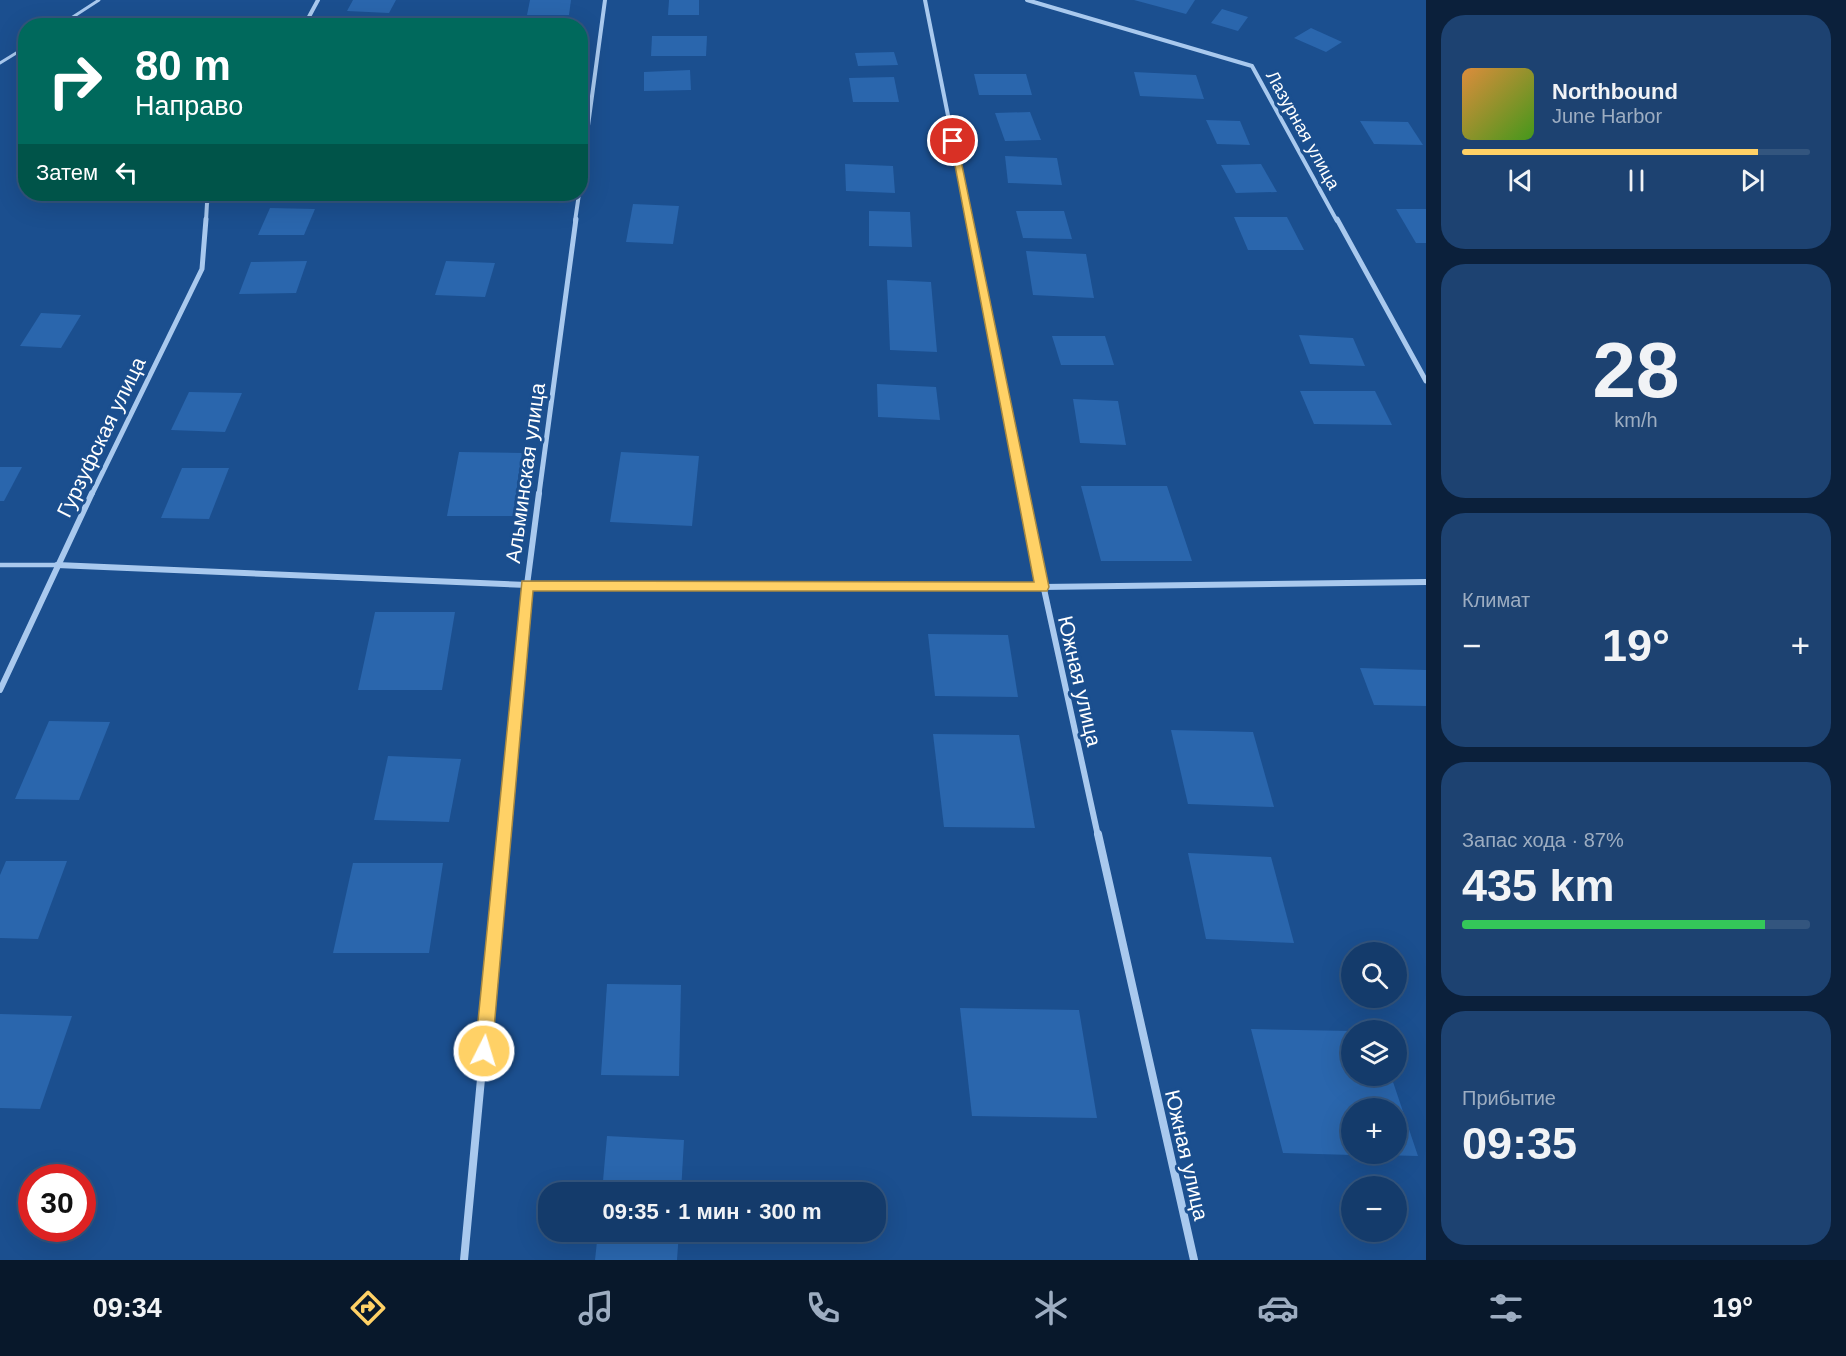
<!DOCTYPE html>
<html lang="ru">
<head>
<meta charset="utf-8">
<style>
  :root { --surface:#143b6b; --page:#1d4271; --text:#f1f3f6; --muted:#9dadc1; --line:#33557e; --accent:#ffd166 }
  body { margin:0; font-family:Helvetica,sans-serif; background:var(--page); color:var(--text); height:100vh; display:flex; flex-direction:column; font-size:22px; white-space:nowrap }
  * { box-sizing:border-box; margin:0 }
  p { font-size:20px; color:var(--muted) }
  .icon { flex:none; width:33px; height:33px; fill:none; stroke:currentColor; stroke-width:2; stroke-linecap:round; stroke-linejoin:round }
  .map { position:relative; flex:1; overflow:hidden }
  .sheet { display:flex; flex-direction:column; gap:15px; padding:15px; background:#0b203b; width:420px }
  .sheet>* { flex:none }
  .guide { position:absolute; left:18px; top:18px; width:570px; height:183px; border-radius:24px; box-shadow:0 6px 24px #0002,0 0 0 2px var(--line); background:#00695c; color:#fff; overflow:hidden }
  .controls { position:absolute; left:1341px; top:942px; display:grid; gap:12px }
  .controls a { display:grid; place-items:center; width:66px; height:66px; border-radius:50%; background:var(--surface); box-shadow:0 6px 24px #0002,0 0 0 2px var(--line); font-size:30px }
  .speed { position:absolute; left:18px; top:1164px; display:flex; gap:12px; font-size:30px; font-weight:700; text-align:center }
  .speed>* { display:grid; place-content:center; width:78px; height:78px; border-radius:50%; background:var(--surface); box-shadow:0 6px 24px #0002,0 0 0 2px var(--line); line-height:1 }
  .speed .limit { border:9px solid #d22; background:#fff; color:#111 }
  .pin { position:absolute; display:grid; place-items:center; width:51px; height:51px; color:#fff; margin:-26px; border:3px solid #fff; border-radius:50%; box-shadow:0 2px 6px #0007 }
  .me { position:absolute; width:66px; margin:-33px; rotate:5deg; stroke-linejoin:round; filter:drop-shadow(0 0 4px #0008) }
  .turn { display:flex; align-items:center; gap:21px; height:126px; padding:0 18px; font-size:27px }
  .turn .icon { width:78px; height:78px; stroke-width:2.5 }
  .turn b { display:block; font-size:42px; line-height:51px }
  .then { display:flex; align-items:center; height:57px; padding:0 18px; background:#0003; gap:12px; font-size:22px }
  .big { font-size:45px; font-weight:800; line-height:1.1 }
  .sheet .tile { flex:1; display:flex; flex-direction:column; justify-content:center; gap:9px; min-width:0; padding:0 21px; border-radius:24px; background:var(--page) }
  .sheet .dial { align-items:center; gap:0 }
  .dial b { font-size:78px; line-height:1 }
  .song { display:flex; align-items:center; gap:18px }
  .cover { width:72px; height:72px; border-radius:9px; background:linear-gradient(135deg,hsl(30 70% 55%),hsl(100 70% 35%)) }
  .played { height:6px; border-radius:3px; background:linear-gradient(90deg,var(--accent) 85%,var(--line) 85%) }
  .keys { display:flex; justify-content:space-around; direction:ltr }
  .heat { display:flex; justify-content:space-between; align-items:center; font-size:33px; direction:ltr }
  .charge { height:9px; border-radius:4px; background:linear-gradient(90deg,#34c759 87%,var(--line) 0) }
  .trip { position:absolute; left:538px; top:1182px; width:348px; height:60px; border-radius:24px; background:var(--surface); box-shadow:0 6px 24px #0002,0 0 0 2px var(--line); font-weight:800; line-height:60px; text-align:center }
  .tab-bar { display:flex; height:96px; justify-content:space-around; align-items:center; background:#08182b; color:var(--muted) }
  .tab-bar .icon { width:42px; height:42px }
  .tab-bar .active { color:var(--accent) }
  .tab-bar b { font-size:27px; color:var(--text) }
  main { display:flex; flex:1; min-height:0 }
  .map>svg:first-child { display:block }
</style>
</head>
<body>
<main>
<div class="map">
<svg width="1426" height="1260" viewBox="0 0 1426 1260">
  <rect width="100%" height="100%" fill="#1b4f8f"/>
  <!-- building -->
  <g fill="#2a66ad">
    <polygon points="353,0 396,0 389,13 347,11"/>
    <polygon points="530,0 571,0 569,15 527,15"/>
    <polygon points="669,0 699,0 699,15 668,15"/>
    <polygon points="1134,0 1195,0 1186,14"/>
    <polygon points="1222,9 1248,17 1238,31 1211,23"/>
    <polygon points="1311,28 1342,42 1326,52 1294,38"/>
    <polygon points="652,36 707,36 706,56 651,56"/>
    <polygon points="894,52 898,65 858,66 855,53"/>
    <polygon points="690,70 691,90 644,91 644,72"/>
    <polygon points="1134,72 1196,75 1204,99 1140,96"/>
    <polygon points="974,74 1026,74 1032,95 979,95"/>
    <polygon points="894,77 899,102 853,102 849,78"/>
    <polygon points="1030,112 1041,140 1005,141 995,113"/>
    <polygon points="1206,120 1240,121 1250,145 1217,144"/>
    <polygon points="1360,121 1408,122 1423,145 1374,144"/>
    <polygon points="1005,156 1057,158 1062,185 1008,183"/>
    <polygon points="845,164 893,166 895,193 846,191"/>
    <polygon points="1261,164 1277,192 1236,193 1221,165"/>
    <polygon points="633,204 679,206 673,244 626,242"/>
    <polygon points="270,208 315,209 304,235 258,235"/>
    <polygon points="1396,209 1426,209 1426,243 1416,243"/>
    <polygon points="869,211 910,212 912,247 869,246"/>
    <polygon points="1016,211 1064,211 1072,239 1023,238"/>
    <polygon points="1234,217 1287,217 1304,250 1248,250"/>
    <polygon points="1026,251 1086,254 1094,298 1033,295"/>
    <polygon points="307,261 296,293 239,294 251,262"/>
    <polygon points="446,261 495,263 485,297 435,295"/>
    <polygon points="887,280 931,282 937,352 890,350"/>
    <polygon points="41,313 81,315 61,348 20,346"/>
    <polygon points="1299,335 1353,338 1365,366 1310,364"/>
    <polygon points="1052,336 1105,336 1114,365 1061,365"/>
    <polygon points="877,384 936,387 940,420 878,417"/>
    <polygon points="1300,391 1375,391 1392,425 1314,424"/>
    <polygon points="189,392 242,393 225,432 171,430"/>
    <polygon points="1073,399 1118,401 1126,445 1080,443"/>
    <polygon points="459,452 522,453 513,516 447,516"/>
    <polygon points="621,452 699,456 692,526 610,522"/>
    <polygon points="0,467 22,467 4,501 0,501"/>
    <polygon points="182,468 229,468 209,519 161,518"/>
    <polygon points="1081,486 1167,486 1192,561 1101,561"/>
    <polygon points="375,612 455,612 442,690 358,690"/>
    <polygon points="928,634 1008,635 1018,697 935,696"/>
    <polygon points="1360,668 1426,670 1426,706 1374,705"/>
    <polygon points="49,721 110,722 79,800 15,799"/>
    <polygon points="1171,730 1253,732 1274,807 1188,804"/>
    <polygon points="933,734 1019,735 1035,828 944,827"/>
    <polygon points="388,756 461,759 449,822 374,820"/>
    <polygon points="1188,853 1271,857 1294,943 1206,939"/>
    <polygon points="6,861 67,861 38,939 0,938 0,875"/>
    <polygon points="353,863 443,863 429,953 333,953"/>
    <polygon points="607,984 681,985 679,1076 601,1075"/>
    <polygon points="960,1008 1079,1010 1097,1118 972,1116"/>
    <polygon points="0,1014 72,1016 40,1109 0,1108"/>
    <polygon points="1251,1029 1352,1031 1352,1076 1391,1076 1418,1156 1380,1155 1396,1154 1396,1108 1352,1108 1352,1155 1283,1153"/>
    <polygon points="607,1136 684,1140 681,1192 602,1192"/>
    <polygon points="598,1232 679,1232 677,1260 595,1260"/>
  </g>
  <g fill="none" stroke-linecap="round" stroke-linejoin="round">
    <!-- service-far1 -->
    <g stroke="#a9c9ee" stroke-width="3">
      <polyline points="59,26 99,0"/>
      <polyline points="0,63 26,47"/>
    </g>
    <!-- service -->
    <polyline stroke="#a9c9ee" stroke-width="4.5" points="0,565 57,565"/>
    <!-- minor-far3 -->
    <g stroke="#a9c9ee" stroke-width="4">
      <polyline points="925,0 969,221"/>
      <polyline points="1027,0 1252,66 1337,221"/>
      <polyline points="304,26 318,0"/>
      <polyline points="580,185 605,0"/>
      <polyline points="206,221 207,203 213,194"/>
      <polyline points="575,221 579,194"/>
    </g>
    <!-- minor-far2 -->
    <g stroke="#a9c9ee" stroke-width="5">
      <polyline points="969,219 1024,494"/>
      <polyline points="1337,219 1426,381"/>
      <polyline points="92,494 202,269 206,219"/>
      <polyline points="539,494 576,219"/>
    </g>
    <!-- minor-far1 -->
    <g stroke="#a9c9ee" stroke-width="6">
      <polyline points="1023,493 1098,836"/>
      <polyline points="57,565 527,585 1042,587 1426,582"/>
      <polyline points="0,690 92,493"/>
      <polyline points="504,836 527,585 539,493"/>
    </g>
    <!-- minor -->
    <g stroke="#a9c9ee" stroke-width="8">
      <polyline points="1098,834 1194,1260"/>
      <polyline points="464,1260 504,834"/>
    </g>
  </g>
  <!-- route -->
  <polygon fill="#ffd166" stroke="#a68842" stroke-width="1.5" points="950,139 957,141 1049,587 1047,591 533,591 492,1051 490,1057 484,1059 477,1057 475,1051 522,581 1034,582"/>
  <g text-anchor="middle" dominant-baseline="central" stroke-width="6" stroke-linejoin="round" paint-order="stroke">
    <!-- far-street labels -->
    <g font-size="18" fill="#fff" stroke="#1b4f8f">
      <text transform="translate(1303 130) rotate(61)">Лазурная улица</text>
    </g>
    <!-- street labels -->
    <g font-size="21" fill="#fff" stroke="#1b4f8f">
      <text transform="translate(101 437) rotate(-64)">Гурзуфская улица</text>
      <text transform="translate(525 473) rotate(-82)">Альминская улица</text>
      <text transform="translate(1080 681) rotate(77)">Южная улица</text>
      <text transform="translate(1187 1155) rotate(77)">Южная улица</text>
    </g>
  </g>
</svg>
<div class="controls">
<a><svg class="icon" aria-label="search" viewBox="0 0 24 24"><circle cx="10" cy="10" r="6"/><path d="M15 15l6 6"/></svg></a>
<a><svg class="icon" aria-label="layers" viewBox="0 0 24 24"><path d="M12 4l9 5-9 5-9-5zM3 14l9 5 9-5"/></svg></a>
<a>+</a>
<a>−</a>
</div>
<div class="speed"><div class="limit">30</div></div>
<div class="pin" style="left:953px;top:141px;background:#d93025"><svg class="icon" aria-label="arrive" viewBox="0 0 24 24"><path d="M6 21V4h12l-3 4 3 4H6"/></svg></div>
<svg class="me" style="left:484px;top:1051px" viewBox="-20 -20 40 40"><circle r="17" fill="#ffd166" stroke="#fff" stroke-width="3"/><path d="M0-11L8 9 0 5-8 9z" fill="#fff"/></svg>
<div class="trip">09:35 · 1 мин · 300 m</div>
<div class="guide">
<div class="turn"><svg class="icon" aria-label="right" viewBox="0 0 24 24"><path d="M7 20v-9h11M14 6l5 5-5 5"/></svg><div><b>80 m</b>Направо</div></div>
<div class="then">Затем<svg class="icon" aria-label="left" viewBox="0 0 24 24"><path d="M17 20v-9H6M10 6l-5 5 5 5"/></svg></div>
</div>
</div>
<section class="sheet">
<div class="tile">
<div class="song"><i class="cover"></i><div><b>Northbound</b><p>June Harbor</p></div></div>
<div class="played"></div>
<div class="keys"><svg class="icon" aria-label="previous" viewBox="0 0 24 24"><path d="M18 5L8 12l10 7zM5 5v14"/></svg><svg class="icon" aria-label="pause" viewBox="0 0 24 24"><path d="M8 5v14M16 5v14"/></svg><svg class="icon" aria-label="next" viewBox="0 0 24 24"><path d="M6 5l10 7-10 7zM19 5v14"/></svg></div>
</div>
<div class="tile dial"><b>28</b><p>km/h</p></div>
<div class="tile"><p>Климат</p>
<div class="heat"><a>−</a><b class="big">19°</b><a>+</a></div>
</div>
<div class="tile"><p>Запас хода · 87%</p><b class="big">435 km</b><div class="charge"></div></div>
<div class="tile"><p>Прибытие</p><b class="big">09:35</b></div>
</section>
</main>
<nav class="tab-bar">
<b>09:34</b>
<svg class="icon active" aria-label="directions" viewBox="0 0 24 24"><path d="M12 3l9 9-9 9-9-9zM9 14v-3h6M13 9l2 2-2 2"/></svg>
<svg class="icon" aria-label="music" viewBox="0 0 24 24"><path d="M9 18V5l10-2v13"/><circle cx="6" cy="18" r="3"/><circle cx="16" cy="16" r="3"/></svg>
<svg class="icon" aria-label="phone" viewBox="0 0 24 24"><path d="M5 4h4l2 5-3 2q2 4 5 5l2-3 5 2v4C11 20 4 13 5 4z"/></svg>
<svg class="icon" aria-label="climate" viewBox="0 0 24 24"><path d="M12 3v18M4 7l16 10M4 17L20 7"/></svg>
<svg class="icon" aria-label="car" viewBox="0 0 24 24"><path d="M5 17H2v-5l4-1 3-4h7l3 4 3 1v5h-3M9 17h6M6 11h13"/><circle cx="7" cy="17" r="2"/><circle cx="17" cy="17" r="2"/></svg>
<svg class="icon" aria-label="filters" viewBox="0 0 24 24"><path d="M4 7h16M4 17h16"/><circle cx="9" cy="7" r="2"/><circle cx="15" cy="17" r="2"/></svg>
<b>19°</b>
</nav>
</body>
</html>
